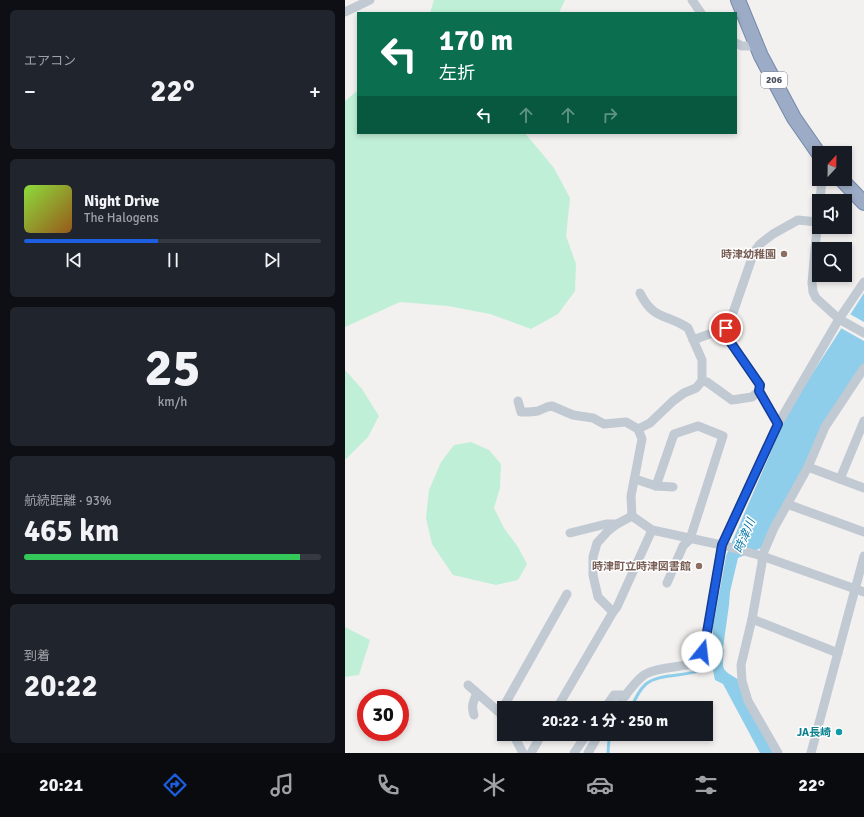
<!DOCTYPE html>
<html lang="ja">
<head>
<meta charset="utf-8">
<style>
  :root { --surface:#171b24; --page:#20242c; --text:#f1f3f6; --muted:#9ea1a6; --line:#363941; --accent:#1d5de0 }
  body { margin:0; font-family:Signika,"Noto Sans JP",sans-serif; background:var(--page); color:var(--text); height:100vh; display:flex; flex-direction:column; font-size:15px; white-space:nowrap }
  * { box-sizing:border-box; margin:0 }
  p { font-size:13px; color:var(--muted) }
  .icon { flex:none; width:22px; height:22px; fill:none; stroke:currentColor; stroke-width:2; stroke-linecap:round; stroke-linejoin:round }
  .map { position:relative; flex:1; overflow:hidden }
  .panel { display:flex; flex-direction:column; gap:10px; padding:10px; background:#0d0f14; width:345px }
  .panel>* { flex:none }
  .top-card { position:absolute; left:12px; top:12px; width:380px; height:122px; border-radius:0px; box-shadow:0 2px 6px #0003; background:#0b6e4f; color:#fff; overflow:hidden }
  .needle { width:26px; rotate:22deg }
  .tools { position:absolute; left:467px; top:146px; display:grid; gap:8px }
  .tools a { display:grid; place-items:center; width:40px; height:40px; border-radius:0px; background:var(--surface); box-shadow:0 2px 6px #0003; font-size:20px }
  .speed { position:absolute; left:12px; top:689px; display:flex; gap:8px; font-size:20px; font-weight:700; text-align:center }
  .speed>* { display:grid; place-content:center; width:52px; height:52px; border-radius:50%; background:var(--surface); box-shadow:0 2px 6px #0003; line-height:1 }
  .speed .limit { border:6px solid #d22; background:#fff; color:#111 }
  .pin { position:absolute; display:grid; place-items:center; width:34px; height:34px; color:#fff; margin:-17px; border:2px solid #fff; border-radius:50%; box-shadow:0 1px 4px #0007 }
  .me { position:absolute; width:44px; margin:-22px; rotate:16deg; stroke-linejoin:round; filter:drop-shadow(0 0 3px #0008) }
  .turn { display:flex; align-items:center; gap:14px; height:84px; padding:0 16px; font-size:18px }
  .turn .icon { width:52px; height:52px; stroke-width:2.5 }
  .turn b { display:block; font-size:28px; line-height:34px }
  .lanes { display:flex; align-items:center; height:38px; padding:0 16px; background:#0003; justify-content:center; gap:20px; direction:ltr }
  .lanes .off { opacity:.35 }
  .big { font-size:30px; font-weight:800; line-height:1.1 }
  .panel .tile { flex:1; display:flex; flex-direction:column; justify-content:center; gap:6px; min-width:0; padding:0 14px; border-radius:6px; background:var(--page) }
  .panel .dial { align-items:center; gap:0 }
  .dial b { font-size:52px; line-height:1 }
  .song { display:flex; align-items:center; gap:12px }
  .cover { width:48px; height:48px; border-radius:6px; background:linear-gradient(135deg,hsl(90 70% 55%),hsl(30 70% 35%)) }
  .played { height:4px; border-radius:2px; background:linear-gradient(90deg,var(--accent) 45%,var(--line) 45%) }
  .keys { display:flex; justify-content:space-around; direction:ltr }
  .heat { display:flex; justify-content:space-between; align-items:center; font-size:22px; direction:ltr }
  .charge { height:6px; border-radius:3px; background:linear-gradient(90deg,#34c759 93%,var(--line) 0) }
  .trip { position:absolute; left:152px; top:701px; width:216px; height:40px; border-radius:0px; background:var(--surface); box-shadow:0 2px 6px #0003; font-weight:800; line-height:40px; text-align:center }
  .menu { display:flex; height:64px; justify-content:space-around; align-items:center; background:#090b0e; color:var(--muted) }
  .menu .icon { width:28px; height:28px }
  .menu .on { color:var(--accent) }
  .menu b { font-size:18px; color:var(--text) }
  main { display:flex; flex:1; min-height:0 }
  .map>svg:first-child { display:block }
</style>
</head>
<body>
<main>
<section class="panel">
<div class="tile"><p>エアコン</p>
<div class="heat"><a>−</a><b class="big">22°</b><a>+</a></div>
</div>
<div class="tile">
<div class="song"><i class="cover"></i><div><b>Night Drive</b><p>The Halogens</p></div></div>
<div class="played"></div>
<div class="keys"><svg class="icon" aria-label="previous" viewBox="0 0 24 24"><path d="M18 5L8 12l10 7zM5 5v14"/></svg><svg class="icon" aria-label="pause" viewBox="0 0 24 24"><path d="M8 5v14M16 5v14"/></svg><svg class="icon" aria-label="next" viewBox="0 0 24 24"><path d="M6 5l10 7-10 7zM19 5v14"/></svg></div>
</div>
<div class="tile dial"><b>25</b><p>km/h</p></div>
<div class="tile"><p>航続距離 · 93%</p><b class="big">465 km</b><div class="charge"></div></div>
<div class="tile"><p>到着</p><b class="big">20:22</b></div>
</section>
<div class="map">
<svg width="519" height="753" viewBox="0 0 519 753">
  <rect width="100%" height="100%" fill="#f3f0f0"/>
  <!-- green -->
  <g fill="#c0efd7">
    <polygon points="89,0 220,0 214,13 85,13"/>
    <polygon points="13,90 13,133 180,133 209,168 225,198 221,236 231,264 230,291 213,314 186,329 145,314 103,306 55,302 0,327 0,101"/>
    <polygon points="0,370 17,389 34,416 23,437 2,458 0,459"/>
    <polygon points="126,442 144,450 156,464 155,488 149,508 159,528 173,547 182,564 173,580 151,585 108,575 87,544 81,518 84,490 96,462 109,445"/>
    <polygon points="0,627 25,640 14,675 0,677"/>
  </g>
  <!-- water -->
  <path fill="#8eceea" d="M519,293V364L459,468L416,548L393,558L385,592L384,605L378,648L379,650C377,671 376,669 394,680L401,703L428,753H415L378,684L370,680L367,666L360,662L368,648V627L381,556L415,477L444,410Z"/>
  <!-- pier -->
  <polygon fill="#f3f0f0" points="503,313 519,322 519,341 494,327"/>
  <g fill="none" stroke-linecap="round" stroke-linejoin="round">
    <!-- stream -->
    <g stroke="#8eceea" stroke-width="3">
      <path d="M286,708C290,699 294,690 301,684C315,673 340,677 356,670C359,669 362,664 364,661"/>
      <polyline points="263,753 264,739 267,734"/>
    </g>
    <defs>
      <g id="trunk">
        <polyline points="393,0 416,56 449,118 474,154"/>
        <polyline points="496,179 519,203"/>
      </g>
    </defs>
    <!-- trunk casing -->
    <use href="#trunk" stroke="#7488a9" stroke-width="16"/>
    <!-- minor -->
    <g stroke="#c1c9d2" stroke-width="9">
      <polyline points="347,0 356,13"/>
      <polyline points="0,12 25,0"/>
      <polyline points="391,43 397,46 412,46"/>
      <polyline points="475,201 477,179"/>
      <polyline points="474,206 467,283 468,292 471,298 494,319 519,333"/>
      <polyline points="348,340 381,328"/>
      <polyline points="357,381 362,382 387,400 407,397 414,391"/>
      <polyline points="173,401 176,412 184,412 193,411 202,407 207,406 228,415 248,418 259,424 281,422 293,429 297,439 286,496 287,516 307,530 381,546 417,556 519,592"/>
      <polyline points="433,424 414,391 415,385 386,343 381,328 389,310 409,252 415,244 428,234 453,220 472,222"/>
      <path d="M293,429L305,423L328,401L339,393L351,388L357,381V360L343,328C322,314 308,320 295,293"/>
      <polyline points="463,467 519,488"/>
      <polyline points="290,479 311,486 328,487"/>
      <polyline points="495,479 519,421"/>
      <polyline points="311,486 329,434 353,426 378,436 345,539 338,546 322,583"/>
      <polyline points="442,504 519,532"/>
      <polyline points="287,516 272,524 263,531 252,543 248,557 248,575 253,597 268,612 272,607 307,530"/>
      <polyline points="225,533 261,524 272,524"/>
      <polyline points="407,619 493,653"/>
      <polyline points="123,685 155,713"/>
      <polyline points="212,708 268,612"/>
      <polyline points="260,708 269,695 281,695"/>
      <path d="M271,708C278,699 289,682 299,675C312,666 344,668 352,661C357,655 359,645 361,638L377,545L433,424L494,319L519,282"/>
      <path d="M129,715C126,706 128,702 132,693"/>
      <polyline points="159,720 155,713 222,594"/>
      <polyline points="168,734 178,753"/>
      <polyline points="186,753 197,734"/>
      <polyline points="229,753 242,734"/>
      <polyline points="243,753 254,734"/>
      <polyline points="433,753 403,701 397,681 396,665 407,619 417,563 417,556 429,528 463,467 480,427 519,368"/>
      <polyline points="466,753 519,556"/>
    </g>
    <!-- trunk -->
    <use href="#trunk" stroke="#9dacc6" stroke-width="14"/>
  </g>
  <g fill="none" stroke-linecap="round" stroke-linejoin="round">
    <defs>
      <polyline id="route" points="357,652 361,638 377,545 433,424 414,391 415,385 386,343 381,328"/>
    </defs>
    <!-- route casing -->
    <use href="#route" stroke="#133c92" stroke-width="10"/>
    <!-- route -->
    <use href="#route" stroke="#1d5de0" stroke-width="7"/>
  </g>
  <!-- markers -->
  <g fill="#8d6e63" stroke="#fff" stroke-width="1.5">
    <circle cx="439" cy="254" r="4"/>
    <circle cx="354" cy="566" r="4"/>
  </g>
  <circle fill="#0f9aa8" stroke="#fff" stroke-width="1.5" cx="494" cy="732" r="4"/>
  <g text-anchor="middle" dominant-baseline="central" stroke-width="3" stroke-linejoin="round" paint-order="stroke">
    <!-- shield labels -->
    <rect fill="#fff" stroke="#7f858e" stroke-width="1" x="416" y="72" width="26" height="16" rx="3"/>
    <g font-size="10" font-weight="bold" fill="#48515d">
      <text x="429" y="80">206</text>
    </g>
    <!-- education labels -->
    <g font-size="11" font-weight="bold" fill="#785e54" stroke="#fff" text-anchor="end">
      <text x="431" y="254">時津幼稚園</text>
      <text x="346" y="566">時津町立時津図書館</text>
    </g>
    <!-- culture labels -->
    <g font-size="11" font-weight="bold" fill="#0d838f" stroke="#fff" text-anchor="end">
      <text x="486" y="732">JA長崎</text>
    </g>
    <!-- water labels -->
    <g font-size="12" font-style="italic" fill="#0f79a9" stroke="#fff">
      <text transform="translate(400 536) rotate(-67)">時津川</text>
    </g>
  </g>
</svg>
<div class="tools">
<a><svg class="needle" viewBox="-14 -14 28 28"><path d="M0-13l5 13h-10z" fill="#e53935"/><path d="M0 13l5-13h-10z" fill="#9ea1a6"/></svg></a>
<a><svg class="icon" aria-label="sound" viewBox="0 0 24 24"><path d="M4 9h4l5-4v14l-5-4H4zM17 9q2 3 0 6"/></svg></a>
<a><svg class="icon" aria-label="search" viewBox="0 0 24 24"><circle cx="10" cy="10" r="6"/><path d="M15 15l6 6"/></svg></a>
</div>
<div class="speed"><div class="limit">30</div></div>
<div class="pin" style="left:381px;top:328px;background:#d93025"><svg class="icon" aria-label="arrive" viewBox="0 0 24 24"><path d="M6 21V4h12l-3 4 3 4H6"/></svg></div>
<svg class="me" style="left:357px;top:652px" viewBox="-20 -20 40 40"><circle r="19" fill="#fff"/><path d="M0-13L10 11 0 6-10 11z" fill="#1d5de0"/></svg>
<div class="trip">20:22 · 1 分 · 250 m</div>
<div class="top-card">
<div class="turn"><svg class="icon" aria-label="left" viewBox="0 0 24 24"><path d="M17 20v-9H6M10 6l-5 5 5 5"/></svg><div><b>170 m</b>左折</div></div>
<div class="lanes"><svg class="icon" aria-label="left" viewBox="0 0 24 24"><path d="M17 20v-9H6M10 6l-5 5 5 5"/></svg><svg class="icon off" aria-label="ahead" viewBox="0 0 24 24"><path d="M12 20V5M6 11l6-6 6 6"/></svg><svg class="icon off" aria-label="ahead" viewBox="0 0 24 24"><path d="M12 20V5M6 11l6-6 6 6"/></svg><svg class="icon off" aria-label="right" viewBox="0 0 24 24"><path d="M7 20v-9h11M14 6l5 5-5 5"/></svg></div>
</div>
</div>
</main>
<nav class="menu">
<b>20:21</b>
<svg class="icon on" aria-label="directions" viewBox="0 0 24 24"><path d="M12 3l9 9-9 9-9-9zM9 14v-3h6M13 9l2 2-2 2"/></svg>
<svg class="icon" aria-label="music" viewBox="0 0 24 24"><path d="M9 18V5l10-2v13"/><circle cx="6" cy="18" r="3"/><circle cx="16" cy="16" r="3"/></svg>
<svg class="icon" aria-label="phone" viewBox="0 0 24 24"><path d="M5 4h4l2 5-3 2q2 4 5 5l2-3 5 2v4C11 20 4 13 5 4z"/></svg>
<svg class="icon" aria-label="climate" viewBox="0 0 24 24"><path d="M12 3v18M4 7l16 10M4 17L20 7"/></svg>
<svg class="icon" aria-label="car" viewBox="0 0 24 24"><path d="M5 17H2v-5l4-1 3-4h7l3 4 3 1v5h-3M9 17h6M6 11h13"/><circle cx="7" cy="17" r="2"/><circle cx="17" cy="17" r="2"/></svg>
<svg class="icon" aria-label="filters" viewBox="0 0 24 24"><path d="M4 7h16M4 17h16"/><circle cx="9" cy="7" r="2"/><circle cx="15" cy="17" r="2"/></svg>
<b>22°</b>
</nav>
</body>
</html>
